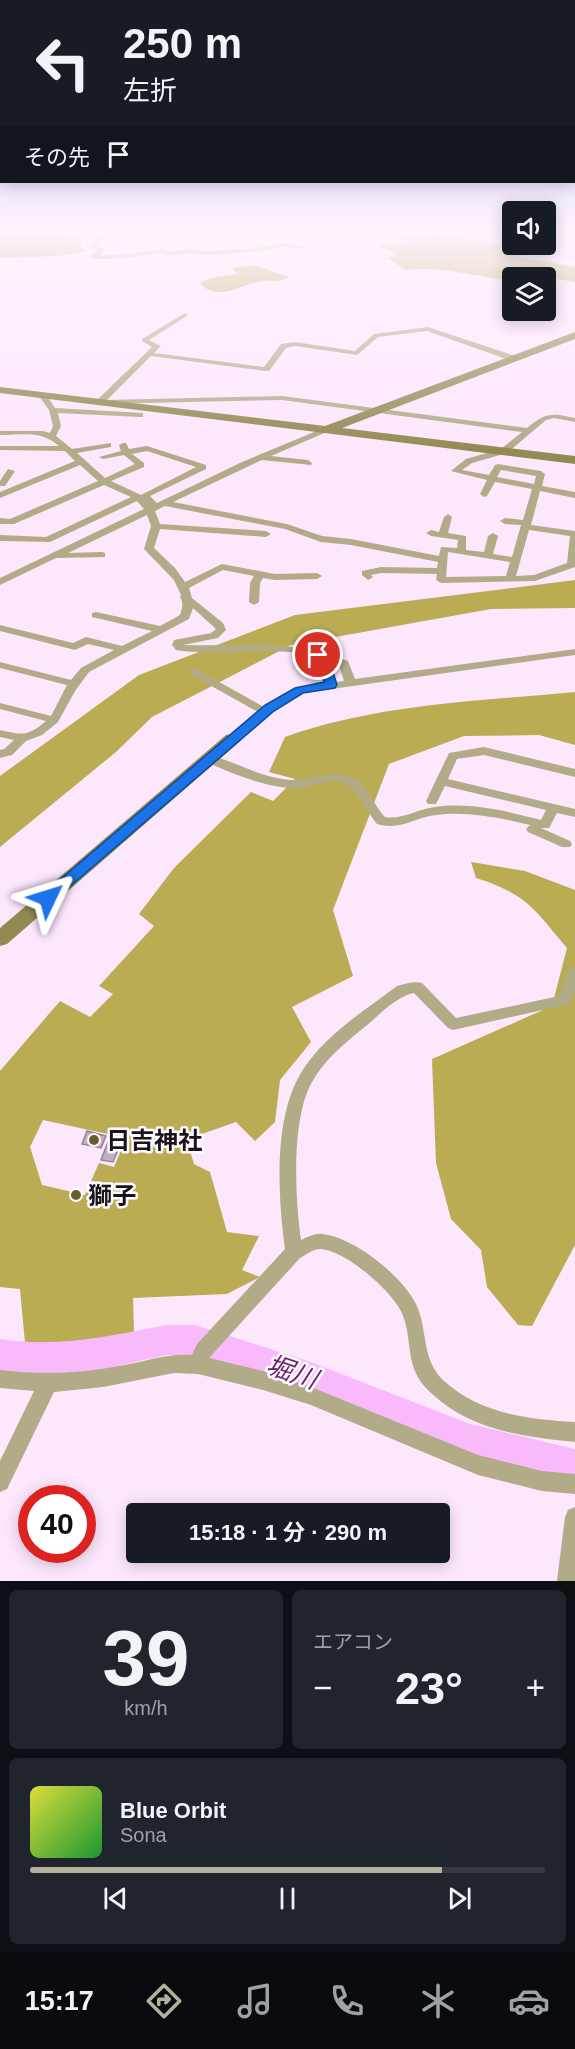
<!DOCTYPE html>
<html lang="ja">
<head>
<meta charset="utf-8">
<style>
  :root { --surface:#171b24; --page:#20242c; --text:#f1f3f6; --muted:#9ea1a6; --line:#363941; --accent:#b3b09b }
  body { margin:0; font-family:Arial,"Noto Sans JP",sans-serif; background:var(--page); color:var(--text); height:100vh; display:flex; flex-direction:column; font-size:22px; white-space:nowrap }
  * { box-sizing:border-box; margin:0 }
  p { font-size:20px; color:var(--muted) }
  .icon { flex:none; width:33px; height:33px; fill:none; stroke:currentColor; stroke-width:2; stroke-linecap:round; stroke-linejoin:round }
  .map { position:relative; height:1581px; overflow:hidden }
  .side { display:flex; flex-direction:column; gap:9px; padding:9px; background:#0d0f14; flex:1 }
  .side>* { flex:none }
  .banner { position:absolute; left:0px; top:0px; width:576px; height:183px; box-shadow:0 3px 15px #0003; background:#171b24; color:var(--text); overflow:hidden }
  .buttons { position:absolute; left:502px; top:201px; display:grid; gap:12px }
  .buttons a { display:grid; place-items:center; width:54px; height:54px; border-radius:6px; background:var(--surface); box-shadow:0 3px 15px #0003; font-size:30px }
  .speed { position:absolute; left:18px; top:1485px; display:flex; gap:12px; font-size:30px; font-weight:700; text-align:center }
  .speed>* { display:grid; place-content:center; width:78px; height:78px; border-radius:50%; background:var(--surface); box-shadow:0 3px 15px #0003; line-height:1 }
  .speed .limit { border:9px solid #d22; background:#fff; color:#111 }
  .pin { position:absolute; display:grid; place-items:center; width:51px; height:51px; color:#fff; margin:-26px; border:3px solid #fff; border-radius:50%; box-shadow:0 2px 6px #0007 }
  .me { position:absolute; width:66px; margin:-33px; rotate:49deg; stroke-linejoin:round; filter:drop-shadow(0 0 4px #0008) }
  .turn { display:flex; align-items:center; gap:21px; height:126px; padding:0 24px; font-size:27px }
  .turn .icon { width:78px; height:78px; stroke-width:2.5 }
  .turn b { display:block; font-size:42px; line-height:51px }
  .then { display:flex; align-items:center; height:57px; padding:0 24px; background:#0003; gap:12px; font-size:22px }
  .big { font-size:45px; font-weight:700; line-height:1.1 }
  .side .tile { flex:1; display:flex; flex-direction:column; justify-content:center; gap:9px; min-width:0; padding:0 21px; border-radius:9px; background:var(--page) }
  .side .dial { align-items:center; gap:0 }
  .dial b { font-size:78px; line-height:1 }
  .song { display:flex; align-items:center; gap:18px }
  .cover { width:72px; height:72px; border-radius:9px; background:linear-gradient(135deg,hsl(60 70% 55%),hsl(130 70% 35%)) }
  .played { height:6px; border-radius:3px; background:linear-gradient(90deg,var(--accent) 80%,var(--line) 80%) }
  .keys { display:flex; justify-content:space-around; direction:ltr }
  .heat { display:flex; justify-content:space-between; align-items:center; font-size:33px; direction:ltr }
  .side .tiles { flex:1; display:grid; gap:9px; grid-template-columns:1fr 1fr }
  .tile:last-child { grid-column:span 2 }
  .trip { position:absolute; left:126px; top:1503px; width:324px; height:60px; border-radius:6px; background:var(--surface); box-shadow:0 3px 15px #0003; font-weight:700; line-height:60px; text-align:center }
  .menu { display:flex; height:96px; justify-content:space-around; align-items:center; background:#090b0e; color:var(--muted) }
  .menu .icon { width:42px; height:42px }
  .menu .active { color:var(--accent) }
  .menu b { font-size:27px; color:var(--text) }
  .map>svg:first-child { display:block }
</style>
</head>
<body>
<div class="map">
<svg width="575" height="1581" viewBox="0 0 575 1581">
  <rect width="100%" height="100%" fill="#fde7fd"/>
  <!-- forest -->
  <g fill="#baac53" fill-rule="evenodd">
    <polygon points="0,228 56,228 68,235 83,238 79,245 86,251 59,256 0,258"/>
    <path d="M433,232L529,251L520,257L575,267V282L511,271L500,279C469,275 438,266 406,270L387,258L397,254L379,246L384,243H410L412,241L400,240L401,237C413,233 422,238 433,232Z"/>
    <path d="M254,265L289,277C280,283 271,280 262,281C242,284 217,303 200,283L210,278L239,274L233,270L234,268Z"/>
    <polygon points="575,580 575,608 491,609 291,645 152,717 116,752 0,847 0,776 139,675 295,615"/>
    <path d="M575,692V745L539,735L464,736L389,764L333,910L353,976L292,1007L311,1042L280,1080L275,1122L255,1141L236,1122L199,1135L188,1144L194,1164L210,1172L227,1232L259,1236L242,1270L260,1277L227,1294L133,1298L134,1332L80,1346L25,1343L20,1289L0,1287V1071L60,1001L90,1017L113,994L99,986L154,926L139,914L174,868L251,792L273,801L295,779L269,772L285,737C377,704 479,701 575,692ZM43,1120L126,1138L114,1167L99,1163L85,1195L42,1185L30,1147Z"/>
    <path d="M471,862L525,871L575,890V1245L532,1326L518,1325L487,1287L481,1250L451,1219L436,1163L432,1059L552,1006L567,948C534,909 527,894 476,878Z"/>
  </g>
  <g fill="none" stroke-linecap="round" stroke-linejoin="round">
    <!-- stream -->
    <g stroke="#f9bafc" stroke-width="2">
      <polyline points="488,228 513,231"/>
      <polyline points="541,244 550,253 575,258"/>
    </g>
    <!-- river -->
    <path fill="#f9bafc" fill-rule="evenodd" d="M166,1325H195L308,1361L470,1424L575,1449V1483L470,1458L308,1393L195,1355H166L96,1371L31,1376L0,1371V1339C57,1348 111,1336 166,1325Z"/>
  </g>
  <!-- building -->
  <g fill="#c3aec3" stroke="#978398" stroke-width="1.5">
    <polygon points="87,1131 106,1136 101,1148 82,1144"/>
    <polygon points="108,1142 120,1145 113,1162 101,1160"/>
  </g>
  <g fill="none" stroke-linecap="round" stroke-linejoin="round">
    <!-- street -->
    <g fill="#b1ac87" fill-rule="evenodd">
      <polygon points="99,228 105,228 103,240 95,246 105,249 99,255 116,255 163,249 169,252 190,249 208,251 256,248 283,243 303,247 300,249 283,247 256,252 208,255 190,253 168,256 162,253 116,259 93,259 90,257 97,250 86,247 97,239"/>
      <path d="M185,313L188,315L187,316L149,340L161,346L154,353L264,367L281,344L295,342L355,351L374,334L428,327L515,356V360H509L427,331L378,337L357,355L295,346L286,348L269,371H266L151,356L107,400L282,396L527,428C546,412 552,413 575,418V422L554,418L546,420L507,453L472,463L462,470L489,475L495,465L498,464L541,471L545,474L542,486L575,492V498L540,491L531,525L575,531V567L535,581L441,583L436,580L437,574L381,573L371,575L373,577L368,580L362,575V571L381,567L437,568L438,562L351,545L321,542L285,529L165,506L155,511L160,524L266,531L271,534L266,537L160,529L154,548L175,568L185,582L222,564L275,574L317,573L322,576L317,579L275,580L263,578L260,583L259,602L254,605L249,602L250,583L254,576L223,570L189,588L192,598L223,623L226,630L218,638L183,645C239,647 294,638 348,661L355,679L575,649V655L303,693L274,710L236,741L232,743L226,739L228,737L258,712L190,674L189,672L190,670H198L264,707L296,688L325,683L317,656C286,649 255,651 223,652C208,652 191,653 176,650L172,645L174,640L211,633L216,629L193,608L189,619L89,672L75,691L58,722L42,735L26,741L12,755L0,758V750L4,749L14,740L0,737V730C22,735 27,737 46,721L0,709V703L51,716L67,685L0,668V662L71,680L81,668L114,650L88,644L75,650L0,631V625L73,643L86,637L122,646L152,631L92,617V613L96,612L160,626L180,615C182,609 184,603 180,597L181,595L174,580L144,549L151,526L147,515L68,553L102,552L105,553V557L56,558L0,585V578L144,509L137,501L50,542L0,541V535L46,537L131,497L104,485L14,524H0V518L10,519L98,481L80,465L0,498V492L75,461L65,451L0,450V446H59C41,430 23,435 0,435V431H43L50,433L53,426L49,410L38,395L39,393H45L55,408L143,413V417H140L58,413L61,426L56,436L72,449L111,443V447L77,453L105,478L135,464L124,455L103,459L99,457L121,451L119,445L123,443H126L129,449L147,446L206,465V469L150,496L157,503L242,462L326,427L330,429L329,431L271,456L308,460L312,463L311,465L262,460L173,502L287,524L322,536L351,539L439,556L441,547L457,548L458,540L431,536L426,533L431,530L439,532L444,517L448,514L452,517L448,533L466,536V550L484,552L488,536L493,533L498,536L493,554L512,557L521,525L505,524L500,521L505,518L523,520L532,489L495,482L487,496L484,497L480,494L487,480L451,471L466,459L501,449L522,432L282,400L97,404V400L152,347L142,341V339ZM147,451L196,467L141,495L111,481L144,467V463L132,454ZM501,470L536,476L534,484L497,477ZM529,530L570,536L567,563L534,575L516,576ZM448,552L510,562L506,576L446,577ZM329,660L339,665L344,681L335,682Z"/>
      <polygon points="8,469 15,471 5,486 0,486 0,481"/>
      <path d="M484,747L575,769V777L484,755L457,759L448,779L575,809V817L557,813L549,828H541L570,841L572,844L570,847H562L528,832L526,829L530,825C500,818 468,811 436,815C414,817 402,831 377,824C366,811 358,787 341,782C328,778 313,787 299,788C268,789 234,774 206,762L204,759L210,755C239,763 263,779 294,780C314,781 333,768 353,778C367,786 374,805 385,817C403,820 417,809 435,807C470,802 507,811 541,820L546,810L445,786L436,804H428L426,801L449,753Z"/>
      <path d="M575,967V992L570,1004L565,1005L453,1030L448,1028L414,993C397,996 379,1015 366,1026C346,1042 324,1060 312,1082C291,1119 295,1198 301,1240C308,1237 315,1233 323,1234C355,1238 402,1276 416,1304C428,1329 421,1359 443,1380C480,1414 527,1419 575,1422V1442C523,1437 470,1430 431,1393C403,1368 414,1342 402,1313C392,1291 346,1251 321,1249C313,1249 307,1254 300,1258L209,1358L263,1371L311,1387L478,1455L542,1471L575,1474V1494L542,1491L478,1475L311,1405L263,1390L198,1374L174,1373L103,1387L54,1392L7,1489L0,1492V1461L34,1391L0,1388V1370C40,1375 80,1374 119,1366C144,1362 167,1353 192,1355L197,1344L285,1249C278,1197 273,1119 301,1073C323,1036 364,1011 397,986C405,984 414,981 422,983L456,1018L559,996L570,968Z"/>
      <polygon points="575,1507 575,1581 557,1581 565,1517 568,1510"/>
    </g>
    <!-- secondary -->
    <g fill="#938a53" fill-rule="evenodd">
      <polygon points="575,332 575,339 342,428 575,456 575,464 0,393 0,387 325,426"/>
      <polygon points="232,734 241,739 238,743 7,944 0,946 0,928 226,735"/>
    </g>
  </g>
  <!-- sky -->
  <linearGradient id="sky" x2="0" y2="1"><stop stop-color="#afb6f0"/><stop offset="0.51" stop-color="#fef4fe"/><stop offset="1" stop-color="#fef4fe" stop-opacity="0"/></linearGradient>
  <rect width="575" height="449" fill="url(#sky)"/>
  <!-- route -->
  <polygon fill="#1a73e8" stroke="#114b97" stroke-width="1.5" points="318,651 328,656 337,685 335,688 303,693 274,711 53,901 43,901 41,898 43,894 265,705 295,688 324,682 317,658 312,655"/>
  <!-- markers -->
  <g fill="#675f2b" stroke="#fffaff" stroke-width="2">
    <circle cx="94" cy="1140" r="6"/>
    <circle cx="76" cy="1195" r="6"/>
  </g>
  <g text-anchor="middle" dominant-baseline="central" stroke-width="5" stroke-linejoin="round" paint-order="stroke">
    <!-- near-poi labels -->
    <g font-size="24" font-weight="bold" fill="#1b131b" stroke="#fffaff" text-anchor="start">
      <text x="106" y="1140">日吉神社</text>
      <text x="88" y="1195">獅子</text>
    </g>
    <!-- near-water labels -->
    <g font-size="26" font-style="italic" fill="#6d2572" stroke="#fffaff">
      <text transform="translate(292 1372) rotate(19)">堀川</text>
    </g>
  </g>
</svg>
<div class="buttons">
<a><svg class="icon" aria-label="sound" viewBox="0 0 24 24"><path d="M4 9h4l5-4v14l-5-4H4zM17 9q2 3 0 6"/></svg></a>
<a><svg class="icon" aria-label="layers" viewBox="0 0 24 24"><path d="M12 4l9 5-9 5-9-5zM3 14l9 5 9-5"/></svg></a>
</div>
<div class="speed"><div class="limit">40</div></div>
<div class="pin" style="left:318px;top:655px;background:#d93025"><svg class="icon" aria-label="arrive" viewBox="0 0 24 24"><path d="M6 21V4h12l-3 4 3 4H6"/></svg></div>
<svg class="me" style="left:48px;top:898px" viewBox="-20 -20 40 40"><path d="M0-17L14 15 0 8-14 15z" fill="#1a73e8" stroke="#fff" stroke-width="4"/></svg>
<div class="trip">15:18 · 1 分 · 290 m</div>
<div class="banner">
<div class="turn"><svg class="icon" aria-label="left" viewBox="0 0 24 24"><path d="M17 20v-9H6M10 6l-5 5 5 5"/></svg><div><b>250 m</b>左折</div></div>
<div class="then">その先<svg class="icon" aria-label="arrive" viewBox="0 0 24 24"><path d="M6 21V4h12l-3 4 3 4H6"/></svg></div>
</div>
</div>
<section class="side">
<div class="tiles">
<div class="tile dial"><b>39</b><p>km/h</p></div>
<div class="tile"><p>エアコン</p>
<div class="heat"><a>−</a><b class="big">23°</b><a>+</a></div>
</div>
<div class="tile">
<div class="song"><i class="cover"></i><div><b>Blue Orbit</b><p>Sona</p></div></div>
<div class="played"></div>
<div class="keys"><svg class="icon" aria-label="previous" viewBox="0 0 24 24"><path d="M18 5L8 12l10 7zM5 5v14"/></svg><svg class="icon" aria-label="pause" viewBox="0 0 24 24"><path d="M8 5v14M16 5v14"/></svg><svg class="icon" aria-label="next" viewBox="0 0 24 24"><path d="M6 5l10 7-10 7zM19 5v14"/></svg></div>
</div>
</div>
</section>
<nav class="menu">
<b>15:17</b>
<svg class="icon active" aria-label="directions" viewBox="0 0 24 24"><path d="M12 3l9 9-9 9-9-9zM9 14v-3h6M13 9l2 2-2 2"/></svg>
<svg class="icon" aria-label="music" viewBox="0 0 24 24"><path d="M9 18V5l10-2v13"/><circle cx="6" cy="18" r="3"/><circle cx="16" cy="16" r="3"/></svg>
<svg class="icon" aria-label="phone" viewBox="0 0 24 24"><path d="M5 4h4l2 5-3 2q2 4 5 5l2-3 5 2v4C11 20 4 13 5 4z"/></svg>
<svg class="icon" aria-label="climate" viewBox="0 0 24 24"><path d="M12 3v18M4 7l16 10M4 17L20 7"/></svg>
<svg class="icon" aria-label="car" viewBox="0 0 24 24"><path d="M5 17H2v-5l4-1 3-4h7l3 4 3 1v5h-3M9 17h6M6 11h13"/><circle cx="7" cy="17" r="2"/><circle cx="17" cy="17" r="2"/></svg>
</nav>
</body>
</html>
